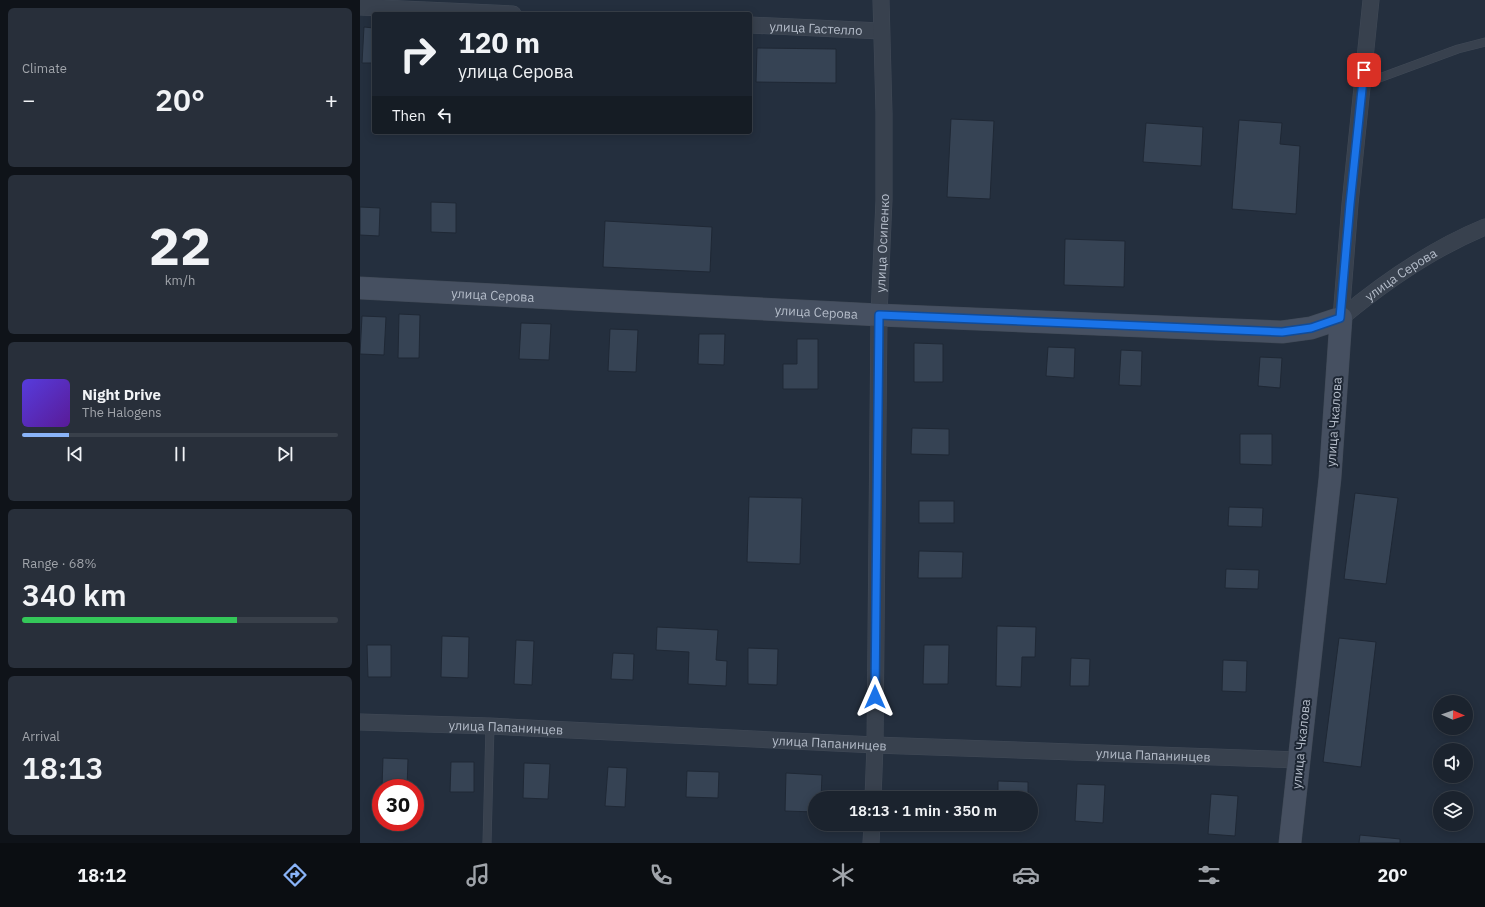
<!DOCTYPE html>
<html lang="en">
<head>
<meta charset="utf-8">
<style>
  :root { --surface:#1b232e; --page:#282f3a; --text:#f1f3f6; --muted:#a0a4aa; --line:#39404a; --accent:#8ab4f8 }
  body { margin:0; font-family:"IBM Plex Sans",sans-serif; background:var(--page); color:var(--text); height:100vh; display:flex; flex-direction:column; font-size:15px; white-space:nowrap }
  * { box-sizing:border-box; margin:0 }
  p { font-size:13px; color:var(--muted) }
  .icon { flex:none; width:22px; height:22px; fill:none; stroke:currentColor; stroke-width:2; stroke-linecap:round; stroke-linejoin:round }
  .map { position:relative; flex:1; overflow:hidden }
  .drawer { display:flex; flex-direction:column; gap:8px; padding:8px; background:#0f1319; width:360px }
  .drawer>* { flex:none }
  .banner { position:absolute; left:12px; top:12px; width:380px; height:122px; border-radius:4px; box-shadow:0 2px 10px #0003,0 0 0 1px var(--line); background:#1b232e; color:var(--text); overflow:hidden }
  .needle { width:26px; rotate:92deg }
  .controls { position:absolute; left:1073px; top:695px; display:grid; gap:8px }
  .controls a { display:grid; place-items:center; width:40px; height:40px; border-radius:50%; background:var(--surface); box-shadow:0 2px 10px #0003,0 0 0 1px var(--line); font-size:20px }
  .speed { position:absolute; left:12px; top:779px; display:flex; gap:8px; font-size:20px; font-weight:700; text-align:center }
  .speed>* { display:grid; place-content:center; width:52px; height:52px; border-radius:50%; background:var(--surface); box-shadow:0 2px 10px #0003,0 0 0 1px var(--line); line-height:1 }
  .speed .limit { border:6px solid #d22; background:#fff; color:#111 }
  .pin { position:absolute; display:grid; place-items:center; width:34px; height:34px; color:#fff; margin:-17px; border-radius:8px; box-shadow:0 2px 6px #0006 }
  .me { position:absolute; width:44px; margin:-22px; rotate:0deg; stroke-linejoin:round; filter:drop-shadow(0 0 3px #0008) }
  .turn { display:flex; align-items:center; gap:14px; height:84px; padding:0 20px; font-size:18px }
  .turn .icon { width:52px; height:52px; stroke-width:2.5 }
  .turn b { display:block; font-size:28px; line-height:34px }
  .then { display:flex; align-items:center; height:38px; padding:0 20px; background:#0003; gap:8px; font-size:15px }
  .big { font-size:30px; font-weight:600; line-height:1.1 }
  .drawer .widget { flex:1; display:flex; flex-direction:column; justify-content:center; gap:6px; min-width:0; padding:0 14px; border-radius:6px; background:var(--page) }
  .drawer .dial { align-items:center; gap:0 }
  .dial b { font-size:52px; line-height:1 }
  .song { display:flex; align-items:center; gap:12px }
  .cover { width:48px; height:48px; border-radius:6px; background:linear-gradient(135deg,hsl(250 70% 55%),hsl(270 70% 35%)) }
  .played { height:4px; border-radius:2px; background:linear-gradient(90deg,var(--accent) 15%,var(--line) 15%) }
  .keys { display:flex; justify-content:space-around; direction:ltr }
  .heat { display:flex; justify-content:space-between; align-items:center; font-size:22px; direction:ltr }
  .charge { height:6px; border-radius:3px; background:linear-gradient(90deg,#34c759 68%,var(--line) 0) }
  .trip { position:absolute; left:448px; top:791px; width:230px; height:40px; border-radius:20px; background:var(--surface); box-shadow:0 2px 10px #0003,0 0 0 1px var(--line); font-weight:600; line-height:40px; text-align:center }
  .menu { display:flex; height:64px; justify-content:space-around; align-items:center; background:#0b0e12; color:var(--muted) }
  .menu .icon { width:28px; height:28px }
  .menu .active { color:var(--accent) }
  .menu b { font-size:18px; color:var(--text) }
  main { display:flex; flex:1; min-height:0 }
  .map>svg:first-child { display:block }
</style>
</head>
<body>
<main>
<section class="drawer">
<div class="widget"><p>Climate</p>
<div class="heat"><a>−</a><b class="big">20°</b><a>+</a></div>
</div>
<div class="widget dial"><b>22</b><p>km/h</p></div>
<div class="widget">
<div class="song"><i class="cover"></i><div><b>Night Drive</b><p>The Halogens</p></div></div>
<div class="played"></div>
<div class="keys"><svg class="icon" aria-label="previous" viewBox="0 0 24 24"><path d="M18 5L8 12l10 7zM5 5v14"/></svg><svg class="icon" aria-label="pause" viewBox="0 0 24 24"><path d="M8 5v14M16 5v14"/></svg><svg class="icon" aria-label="next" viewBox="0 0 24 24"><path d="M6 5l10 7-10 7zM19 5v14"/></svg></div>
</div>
<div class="widget"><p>Range · 68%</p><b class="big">340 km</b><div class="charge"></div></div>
<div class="widget"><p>Arrival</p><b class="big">18:13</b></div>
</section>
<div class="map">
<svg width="1125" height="843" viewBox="0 0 1125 843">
  <rect width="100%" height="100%" fill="#242f3e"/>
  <!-- building -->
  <g fill="#364354" stroke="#1f2835">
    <polygon points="4,27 14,28 14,63 2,63"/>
    <polygon points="397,48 476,49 476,83 396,82"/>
    <polygon points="591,119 634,121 630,199 587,197"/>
    <polygon points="879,120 922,123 920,144 940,146 936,214 872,209"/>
    <polygon points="786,123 843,127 841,166 783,162"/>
    <polygon points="71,202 96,203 96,233 71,232"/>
    <polygon points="0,207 20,208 19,236 0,235"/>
    <polygon points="245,221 352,227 350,272 243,267"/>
    <polygon points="705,239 765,241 764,287 704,285"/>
    <polygon points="39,314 60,315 59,358 38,358"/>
    <polygon points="2,316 26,317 24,355 0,354"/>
    <polygon points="161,323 191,324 189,360 159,359"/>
    <polygon points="250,329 278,330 276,372 248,371"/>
    <polygon points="339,334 365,334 364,365 338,364"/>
    <polygon points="437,339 458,339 458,389 423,389 423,364 437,364"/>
    <polygon points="554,343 583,344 583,382 554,382"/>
    <polygon points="688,347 715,348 714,378 686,376"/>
    <polygon points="761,350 782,351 781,386 759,385"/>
    <polygon points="900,357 922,358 920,388 898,386"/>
    <polygon points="552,428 589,429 589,455 551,454"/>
    <polygon points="880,434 912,434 912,465 880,464"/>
    <polygon points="995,493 1038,498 1026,584 984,579"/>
    <polygon points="389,497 442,498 440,564 387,562"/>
    <rect x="559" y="501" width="35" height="22"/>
    <polygon points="869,507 903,508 902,527 868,526"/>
    <polygon points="559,551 603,552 602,578 558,578"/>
    <polygon points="866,569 899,570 898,589 865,588"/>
    <polygon points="637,626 676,627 675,657 662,657 661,687 636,686"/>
    <polygon points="297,627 358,630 356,660 367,661 366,686 328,684 329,652 296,650"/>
    <polygon points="82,636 109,637 108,678 81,677"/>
    <polygon points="979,638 1016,642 1001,767 963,762"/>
    <polygon points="156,640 174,641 172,685 154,684"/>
    <polygon points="7,645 31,645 31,677 8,677"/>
    <polygon points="564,645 589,645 588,684 563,684"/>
    <polygon points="388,648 418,649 417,685 388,684"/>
    <polygon points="253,653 274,654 273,680 251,679"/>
    <polygon points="711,658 730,659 729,686 710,686"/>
    <polygon points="863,660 887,661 886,692 862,691"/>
    <polygon points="23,758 48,759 47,788 22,788"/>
    <polygon points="91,762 114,762 114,792 90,792"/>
    <polygon points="164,763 190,764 188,799 163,798"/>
    <polygon points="248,767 267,768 265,807 245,806"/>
    <polygon points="327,771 359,772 358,798 326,797"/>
    <polygon points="426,773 462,775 461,798 455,798 455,812 425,811"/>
    <polygon points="638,781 668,782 668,798 638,798"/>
    <polygon points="717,784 745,785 743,823 715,821"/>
    <rect x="547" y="793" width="30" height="5"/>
    <polygon points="851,794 878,796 875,836 848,834"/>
    <polygon points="1000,835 1040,839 1040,843 999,843"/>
  </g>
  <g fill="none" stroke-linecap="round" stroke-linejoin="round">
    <defs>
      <g id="lane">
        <polyline points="1003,84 1098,49 1125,42"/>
        <polyline points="127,843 130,726"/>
      </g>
      <g id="street">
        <polyline points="0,7 153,14"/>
        <path id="s1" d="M390,25L521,31"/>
        <polyline points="981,318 990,204 1011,0"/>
        <path id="s2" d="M981,318C1023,283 1074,248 1125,227"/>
        <path id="s3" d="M0,722L130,726L515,745L939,760"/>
        <path id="s4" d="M513,798L515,745L519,315L524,200V113L521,0"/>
        <polyline points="511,843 512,824"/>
      </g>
      <g id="secondary">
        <path id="s5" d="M0,288L519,315L922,332L951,328L981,318L970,478L930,843"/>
      </g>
    </defs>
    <!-- lane casing -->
    <use href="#lane" stroke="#414a57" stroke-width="9"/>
    <!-- street casing -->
    <use href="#street" stroke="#414a57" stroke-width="17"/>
    <!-- secondary casing -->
    <use href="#secondary" stroke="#414a57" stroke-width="23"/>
    <!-- lane -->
    <use href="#lane" stroke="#38414e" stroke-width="8"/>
    <!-- street -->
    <use href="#street" stroke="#38414e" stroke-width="16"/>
    <!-- secondary -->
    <use href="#secondary" stroke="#465061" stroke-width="22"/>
  </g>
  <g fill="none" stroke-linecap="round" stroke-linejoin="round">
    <defs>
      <polyline id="route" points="515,697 519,315 922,332 951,328 980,318 990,204 1004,70"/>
    </defs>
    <!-- route casing -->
    <use href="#route" stroke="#114b97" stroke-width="10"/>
    <!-- route -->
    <use href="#route" stroke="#1a73e8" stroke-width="7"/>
  </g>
  <g text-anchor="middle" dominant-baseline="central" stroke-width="4" stroke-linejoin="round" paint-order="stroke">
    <!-- street labels -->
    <g font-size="13" fill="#b4bcc9" stroke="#1d2633">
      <text stroke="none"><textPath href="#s1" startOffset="66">улица Гастелло</textPath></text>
      <text stroke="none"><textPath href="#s4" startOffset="555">улица Осипенко</textPath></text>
      <text stroke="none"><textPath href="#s2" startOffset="74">улица Серова</textPath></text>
      <text stroke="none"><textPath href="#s5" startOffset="133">улица Серова</textPath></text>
      <text stroke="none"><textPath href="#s5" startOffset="457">улица Серова</textPath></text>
      <text transform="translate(974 422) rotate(-86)">улица Чкалова</text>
      <text stroke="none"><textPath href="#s3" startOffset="146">улица Папанинцев</textPath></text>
      <text stroke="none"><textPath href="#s3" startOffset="470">улица Папанинцев</textPath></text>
      <text transform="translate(941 744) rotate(-84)">улица Чкалова</text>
      <text stroke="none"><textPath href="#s3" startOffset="794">улица Папанинцев</textPath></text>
    </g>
  </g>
</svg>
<div class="controls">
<a><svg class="needle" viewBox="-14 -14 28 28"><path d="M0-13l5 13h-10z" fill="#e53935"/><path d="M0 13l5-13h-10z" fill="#a0a4aa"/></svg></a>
<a><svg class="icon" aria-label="sound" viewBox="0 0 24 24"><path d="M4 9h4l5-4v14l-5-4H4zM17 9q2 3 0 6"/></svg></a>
<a><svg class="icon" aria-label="layers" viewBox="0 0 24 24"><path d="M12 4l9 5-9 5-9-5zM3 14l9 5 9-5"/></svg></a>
</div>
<div class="speed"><div class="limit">30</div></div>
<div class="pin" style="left:1004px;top:70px;background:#d93025"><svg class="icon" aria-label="arrive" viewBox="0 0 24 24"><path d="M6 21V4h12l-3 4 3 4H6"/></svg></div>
<svg class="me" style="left:515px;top:697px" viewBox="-20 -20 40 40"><path d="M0-17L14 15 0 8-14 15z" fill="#1a73e8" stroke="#fff" stroke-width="4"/></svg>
<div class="trip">18:13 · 1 min · 350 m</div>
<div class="banner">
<div class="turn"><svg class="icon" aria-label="right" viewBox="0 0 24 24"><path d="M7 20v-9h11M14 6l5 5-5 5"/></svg><div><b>120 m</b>улица Серова</div></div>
<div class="then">Then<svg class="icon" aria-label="left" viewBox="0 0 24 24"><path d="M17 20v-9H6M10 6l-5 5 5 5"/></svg></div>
</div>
</div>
</main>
<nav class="menu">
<b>18:12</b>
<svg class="icon active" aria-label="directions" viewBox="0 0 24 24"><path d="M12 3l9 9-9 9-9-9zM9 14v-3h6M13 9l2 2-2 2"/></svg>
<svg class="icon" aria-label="music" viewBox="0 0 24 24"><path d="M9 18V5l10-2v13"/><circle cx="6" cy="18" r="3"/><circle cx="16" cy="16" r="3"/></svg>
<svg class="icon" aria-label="phone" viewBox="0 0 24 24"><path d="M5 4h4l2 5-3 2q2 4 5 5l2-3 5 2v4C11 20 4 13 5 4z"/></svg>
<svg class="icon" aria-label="climate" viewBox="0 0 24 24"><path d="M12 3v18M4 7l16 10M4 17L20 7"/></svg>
<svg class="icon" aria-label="car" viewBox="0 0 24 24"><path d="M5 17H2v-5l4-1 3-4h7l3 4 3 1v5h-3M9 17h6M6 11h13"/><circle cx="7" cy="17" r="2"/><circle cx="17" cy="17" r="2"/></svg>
<svg class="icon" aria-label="filters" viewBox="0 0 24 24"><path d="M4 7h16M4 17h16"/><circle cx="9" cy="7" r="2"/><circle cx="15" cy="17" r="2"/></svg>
<b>20°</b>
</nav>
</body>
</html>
